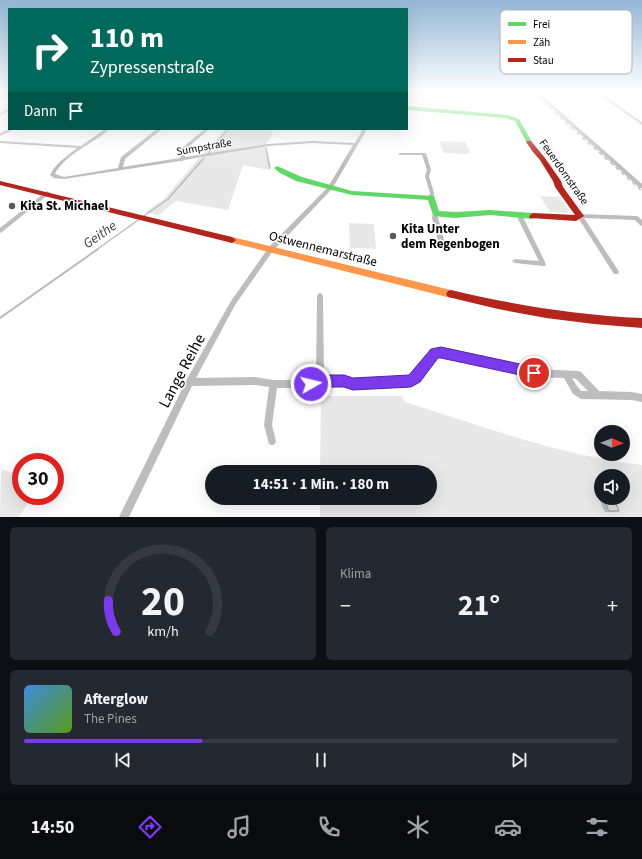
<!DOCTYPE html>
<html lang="de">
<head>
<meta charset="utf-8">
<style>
  :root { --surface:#171b24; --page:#242831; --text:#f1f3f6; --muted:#9ea1a6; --line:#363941; --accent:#7c3aed }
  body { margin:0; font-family:"Source Sans 3",sans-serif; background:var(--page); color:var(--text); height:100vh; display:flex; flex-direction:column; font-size:15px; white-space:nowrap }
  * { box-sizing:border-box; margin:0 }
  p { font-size:13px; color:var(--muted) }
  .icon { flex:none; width:22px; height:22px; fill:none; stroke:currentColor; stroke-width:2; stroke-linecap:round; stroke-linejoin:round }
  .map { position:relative; height:517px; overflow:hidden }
  .panel { display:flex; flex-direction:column; gap:10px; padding:10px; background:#0d0f14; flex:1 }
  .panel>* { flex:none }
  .banner { position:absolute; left:8px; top:8px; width:400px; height:122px; border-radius:0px; box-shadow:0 4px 16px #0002; background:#00695c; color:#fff; overflow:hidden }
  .needle { width:26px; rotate:91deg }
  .fabs { position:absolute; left:594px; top:425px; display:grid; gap:8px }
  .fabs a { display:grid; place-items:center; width:36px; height:36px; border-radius:50%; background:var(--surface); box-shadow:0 4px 16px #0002; font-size:20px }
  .speed { position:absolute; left:12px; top:453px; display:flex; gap:8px; font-size:20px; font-weight:700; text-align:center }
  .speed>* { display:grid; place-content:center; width:52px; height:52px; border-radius:50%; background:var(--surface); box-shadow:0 4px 16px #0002; line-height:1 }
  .speed .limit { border:6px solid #d22; background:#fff; color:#111 }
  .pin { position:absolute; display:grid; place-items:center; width:34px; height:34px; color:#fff; margin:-17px; border:2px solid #fff; border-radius:50%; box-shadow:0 1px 4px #0007 }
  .me { position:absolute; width:44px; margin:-22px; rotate:82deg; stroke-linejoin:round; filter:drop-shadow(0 0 3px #0008) }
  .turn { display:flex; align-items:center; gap:14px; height:84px; padding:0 16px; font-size:18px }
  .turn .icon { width:52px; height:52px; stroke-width:2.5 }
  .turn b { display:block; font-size:28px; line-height:34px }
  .then { display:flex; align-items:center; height:38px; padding:0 16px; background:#0003; gap:8px; font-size:15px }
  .big { font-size:30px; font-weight:700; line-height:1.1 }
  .panel .widget { flex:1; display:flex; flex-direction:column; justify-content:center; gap:6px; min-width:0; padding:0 14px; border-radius:6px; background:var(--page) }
  .panel .dial { align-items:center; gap:0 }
  .dial svg { height:104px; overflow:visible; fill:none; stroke:var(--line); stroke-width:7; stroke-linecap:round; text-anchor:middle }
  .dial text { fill:var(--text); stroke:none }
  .song { display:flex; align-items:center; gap:12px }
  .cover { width:48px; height:48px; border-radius:6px; background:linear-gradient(135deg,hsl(210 70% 55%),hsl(90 70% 35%)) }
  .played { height:4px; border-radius:2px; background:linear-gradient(90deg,var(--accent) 30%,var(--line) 30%) }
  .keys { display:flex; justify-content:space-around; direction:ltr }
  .heat { display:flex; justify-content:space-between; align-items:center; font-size:22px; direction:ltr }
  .panel .tiles { flex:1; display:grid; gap:10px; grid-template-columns:1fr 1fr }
  .widget:last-child { grid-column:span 2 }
  .trip { position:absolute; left:205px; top:465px; width:232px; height:40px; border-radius:20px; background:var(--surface); box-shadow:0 4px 16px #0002; font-weight:700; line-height:40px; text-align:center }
  .tabs { display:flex; height:64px; justify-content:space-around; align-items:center; background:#090b0e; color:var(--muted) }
  .tabs .icon { width:28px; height:28px }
  .tabs .on { color:var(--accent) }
  .tabs b { font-size:18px; color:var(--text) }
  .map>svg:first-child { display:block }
</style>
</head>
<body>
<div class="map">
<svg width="642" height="517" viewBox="0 0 642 517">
  <rect width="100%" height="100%" fill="#fff"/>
  <!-- green -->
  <g fill="#e8e8e8" fill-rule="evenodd">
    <polygon points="225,129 273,129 270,140 266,142 267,144 202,156"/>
    <polygon points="439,141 465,142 470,152 467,154 444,153"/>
    <polygon points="265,146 270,170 243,165 228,210 176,201 159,215 145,212 163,200 199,158"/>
    <polygon points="540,196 561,197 569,211 566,213 550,212"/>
    <polygon points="349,223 374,224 376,249 350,248"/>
    <path d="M321,396H402L405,402C483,426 561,456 642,465V517H320V498H430V472H320ZM601,476H623V498H601Z"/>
    <polygon points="1,469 21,475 21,496 32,496 19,517 0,517"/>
  </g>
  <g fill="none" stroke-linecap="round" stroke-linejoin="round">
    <!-- stream-far1 -->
    <g stroke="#bababa" stroke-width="1.5">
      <polyline points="0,114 9,110"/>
      <polyline points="266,148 270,168"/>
      <polyline points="207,155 228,129"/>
      <polyline points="96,250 168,199 204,158"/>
    </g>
    <!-- stream -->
    <polyline stroke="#bababa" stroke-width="2" points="0,318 98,249"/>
    <!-- street -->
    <g fill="#bdbdbd" fill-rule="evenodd">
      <polygon points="534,92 538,92 642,184 642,188 640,188"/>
      <polygon points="595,92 599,92 642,122 642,125"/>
      <polygon points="9,94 9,96 0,100 0,98"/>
      <polygon points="10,129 15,129 0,136 0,133"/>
      <path d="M105,129H110C94,143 64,155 55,174L64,177L118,168L121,157L157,129H162L125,159L123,167L180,158L182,148L205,129H209L186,149L185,157L268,144L313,141L355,143L363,129H367L332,189L273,251L235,305L196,378L255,377L273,380H311L316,378L317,296L318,294L320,293L322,294L323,296L324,377H344L353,380L407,377L413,375L432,351L441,350L534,369L578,371L581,372L599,391L632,392L642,394V402L632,400L581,399L573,394L564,378L534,377L441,356H437L419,381L407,385L353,388L344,385H320L311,388H277L272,425L276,441L275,444L272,445L269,444L264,425L269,387L255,385L192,386L129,517H119L187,379L231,301L269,247L328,187L353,145L313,143L268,146L184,160L182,161H180L64,179L54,178L50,175C56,163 67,156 77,148L0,143V141L81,146ZM572,378L576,379L588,391H581L577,386Z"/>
      <polygon points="399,153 426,153 431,170 429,176 434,193 433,199 429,199 428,198 430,193 425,176 427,170 422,155 399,155"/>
      <polygon points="47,191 49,192 49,194 2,232 0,233 0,228"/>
      <path d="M436,211L439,213L438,218L445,243L450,246L451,247L450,248C447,250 441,247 439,244L432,218L433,213Z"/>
      <polygon points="519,213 522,215 546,264 545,266 543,266 515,263 512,261 515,259 539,261 516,215"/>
      <polygon points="580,214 637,216 639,217 642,220 642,226 640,225 635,220 584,218 618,270 619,272 618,274 614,274 577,216"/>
    </g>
    <!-- fast -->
    <g fill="#63d668" fill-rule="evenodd">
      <polygon points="407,106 508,115 519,119 532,142 527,143 515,121 505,118 407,110"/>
      <polygon points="277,166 302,177 352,191 434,196 439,211 456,212 490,210 533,213 537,216 533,219 490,215 456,218 441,217 433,215 428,200 352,195 296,181 280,173 274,168"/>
    </g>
    <!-- slow -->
    <polygon fill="#ff974d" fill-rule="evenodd" points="232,237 451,290 454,291 456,294 454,297 451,298 229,242 228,240"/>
    <!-- jam -->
    <g fill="#b3261e" fill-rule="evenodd">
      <polygon points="527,141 531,141 545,158 561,181 563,187 584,216 576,221 530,218 529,216 533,213 575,215 555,187 553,181 540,160 533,152 526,142"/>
      <polygon points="0,181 232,237 236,240 232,243 0,185"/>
      <path d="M451,290C514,305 577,315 642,318V328L594,324L546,318L498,309L448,297L446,294L448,291Z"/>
    </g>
    <!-- rail -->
    <polyline stroke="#bdbdbd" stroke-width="1.5" stroke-dasharray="4 1.5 0.5 1.5" stroke-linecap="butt" points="532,92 642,191"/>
  </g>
  <!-- wall -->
  <polygon fill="#bcbcbc" points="603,498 619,511 615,512 605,512 599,499"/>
  <!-- building -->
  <polygon fill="#dbdbdb" stroke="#999" points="603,498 614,498 619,511 609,511"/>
  <!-- sky -->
  <linearGradient id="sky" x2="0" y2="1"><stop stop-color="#95b6d6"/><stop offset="0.56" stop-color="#fff"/><stop offset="1" stop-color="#fff" stop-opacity="0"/></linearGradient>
  <rect width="642" height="164" fill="url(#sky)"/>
  <!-- route -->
  <polygon fill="#7c3aed" stroke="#51269a" points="441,347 534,367 538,369 540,373 538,377 534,378 441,358 438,358 420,382 411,387 353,390 344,387 320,387 311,390 307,388 305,384 307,380 320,375 344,375 353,378 409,375 431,349"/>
  <!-- markers -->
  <g fill="#595959" stroke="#fff" stroke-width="1.5">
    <circle cx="12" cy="206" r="4"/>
    <circle cx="393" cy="236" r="4"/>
  </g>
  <g text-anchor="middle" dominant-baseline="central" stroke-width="3" stroke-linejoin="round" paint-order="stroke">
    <!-- far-street labels -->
    <g font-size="11" fill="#000" stroke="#fff">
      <text transform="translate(204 147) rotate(-10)">Sumpstraße</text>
      <text transform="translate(564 172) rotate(55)">Feuerdornstraße</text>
    </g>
    <!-- poi labels -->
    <g font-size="13" font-weight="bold" fill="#000" stroke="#fff" text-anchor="start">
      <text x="20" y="206">Kita St. Michael</text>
      <text x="401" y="229">Kita Unter<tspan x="401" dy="15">dem Regenbogen</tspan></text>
    </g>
    <!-- street labels -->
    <g font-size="13" fill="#000" stroke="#fff">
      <text transform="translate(323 249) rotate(14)">Ostwennemarstraße</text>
    </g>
    <!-- water labels -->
    <g font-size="14" font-style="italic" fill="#3d3d3d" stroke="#fff">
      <text transform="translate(100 235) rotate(-35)">Geithe</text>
    </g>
    <!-- near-street labels -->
    <g font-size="16" fill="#000" stroke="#fff">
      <text transform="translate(182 371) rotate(-62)">Lange Reihe</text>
    </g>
  </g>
  <!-- legend -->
  <rect x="500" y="10" width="132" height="64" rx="6" fill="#fff" stroke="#b2b2b2" stroke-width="1"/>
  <rect x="508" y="22" width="18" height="4" fill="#63d668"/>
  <rect x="508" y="40" width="18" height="4" fill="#ff974d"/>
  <rect x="508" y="58" width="18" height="4" fill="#b3261e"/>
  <g font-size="11" fill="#000">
    <text x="533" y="28">Frei</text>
    <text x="533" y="46">Zäh</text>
    <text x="533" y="64">Stau</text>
  </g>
</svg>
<div class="fabs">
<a><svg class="needle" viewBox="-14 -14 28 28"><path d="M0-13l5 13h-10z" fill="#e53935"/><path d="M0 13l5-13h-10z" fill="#9ea1a6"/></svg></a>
<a><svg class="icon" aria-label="sound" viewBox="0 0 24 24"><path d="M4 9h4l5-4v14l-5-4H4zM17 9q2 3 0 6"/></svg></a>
</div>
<div class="speed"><div class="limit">30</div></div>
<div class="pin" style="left:534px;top:373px;background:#d93025"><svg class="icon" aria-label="arrive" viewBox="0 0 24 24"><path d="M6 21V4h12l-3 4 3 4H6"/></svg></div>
<svg class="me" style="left:311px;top:384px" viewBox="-20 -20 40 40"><circle r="17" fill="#7c3aed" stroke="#fff" stroke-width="3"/><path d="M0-11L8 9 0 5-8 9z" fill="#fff"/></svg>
<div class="trip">14:51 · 1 Min. · 180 m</div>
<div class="banner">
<div class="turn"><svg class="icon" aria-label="right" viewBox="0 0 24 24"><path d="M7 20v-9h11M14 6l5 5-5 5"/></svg><div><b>110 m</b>Zypressenstraße</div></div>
<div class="then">Dann<svg class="icon" aria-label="arrive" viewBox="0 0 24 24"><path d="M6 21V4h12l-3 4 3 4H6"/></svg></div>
</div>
</div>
<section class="panel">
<div class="tiles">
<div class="widget dial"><svg viewBox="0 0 100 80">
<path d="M14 69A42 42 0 1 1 86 69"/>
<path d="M14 69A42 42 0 0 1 8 45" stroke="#7c3aed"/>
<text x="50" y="56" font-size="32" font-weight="700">20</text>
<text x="50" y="72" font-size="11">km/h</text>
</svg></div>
<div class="widget"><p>Klima</p>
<div class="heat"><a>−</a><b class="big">21°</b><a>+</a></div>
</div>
<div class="widget">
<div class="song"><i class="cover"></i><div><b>Afterglow</b><p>The Pines</p></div></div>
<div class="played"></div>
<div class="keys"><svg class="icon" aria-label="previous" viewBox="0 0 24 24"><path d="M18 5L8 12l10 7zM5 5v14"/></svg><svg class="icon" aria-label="pause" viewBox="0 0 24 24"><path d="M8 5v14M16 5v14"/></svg><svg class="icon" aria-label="next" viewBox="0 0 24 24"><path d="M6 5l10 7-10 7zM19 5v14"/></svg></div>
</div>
</div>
</section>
<nav class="tabs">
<b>14:50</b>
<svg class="icon on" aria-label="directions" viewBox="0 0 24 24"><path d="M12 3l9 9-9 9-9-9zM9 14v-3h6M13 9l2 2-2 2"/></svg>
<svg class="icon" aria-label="music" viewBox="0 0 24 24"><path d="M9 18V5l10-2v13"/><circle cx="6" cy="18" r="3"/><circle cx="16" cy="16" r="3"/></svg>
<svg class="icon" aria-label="phone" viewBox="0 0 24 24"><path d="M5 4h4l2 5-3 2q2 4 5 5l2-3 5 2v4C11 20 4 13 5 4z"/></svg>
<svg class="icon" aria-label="climate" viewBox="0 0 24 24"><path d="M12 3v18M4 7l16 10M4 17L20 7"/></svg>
<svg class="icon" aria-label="car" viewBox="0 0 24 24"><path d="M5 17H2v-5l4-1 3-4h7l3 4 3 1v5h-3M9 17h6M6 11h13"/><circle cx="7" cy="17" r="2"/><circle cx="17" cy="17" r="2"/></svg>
<svg class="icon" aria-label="filters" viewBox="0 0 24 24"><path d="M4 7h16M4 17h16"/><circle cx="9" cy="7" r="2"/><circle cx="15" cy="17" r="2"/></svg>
</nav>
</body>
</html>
